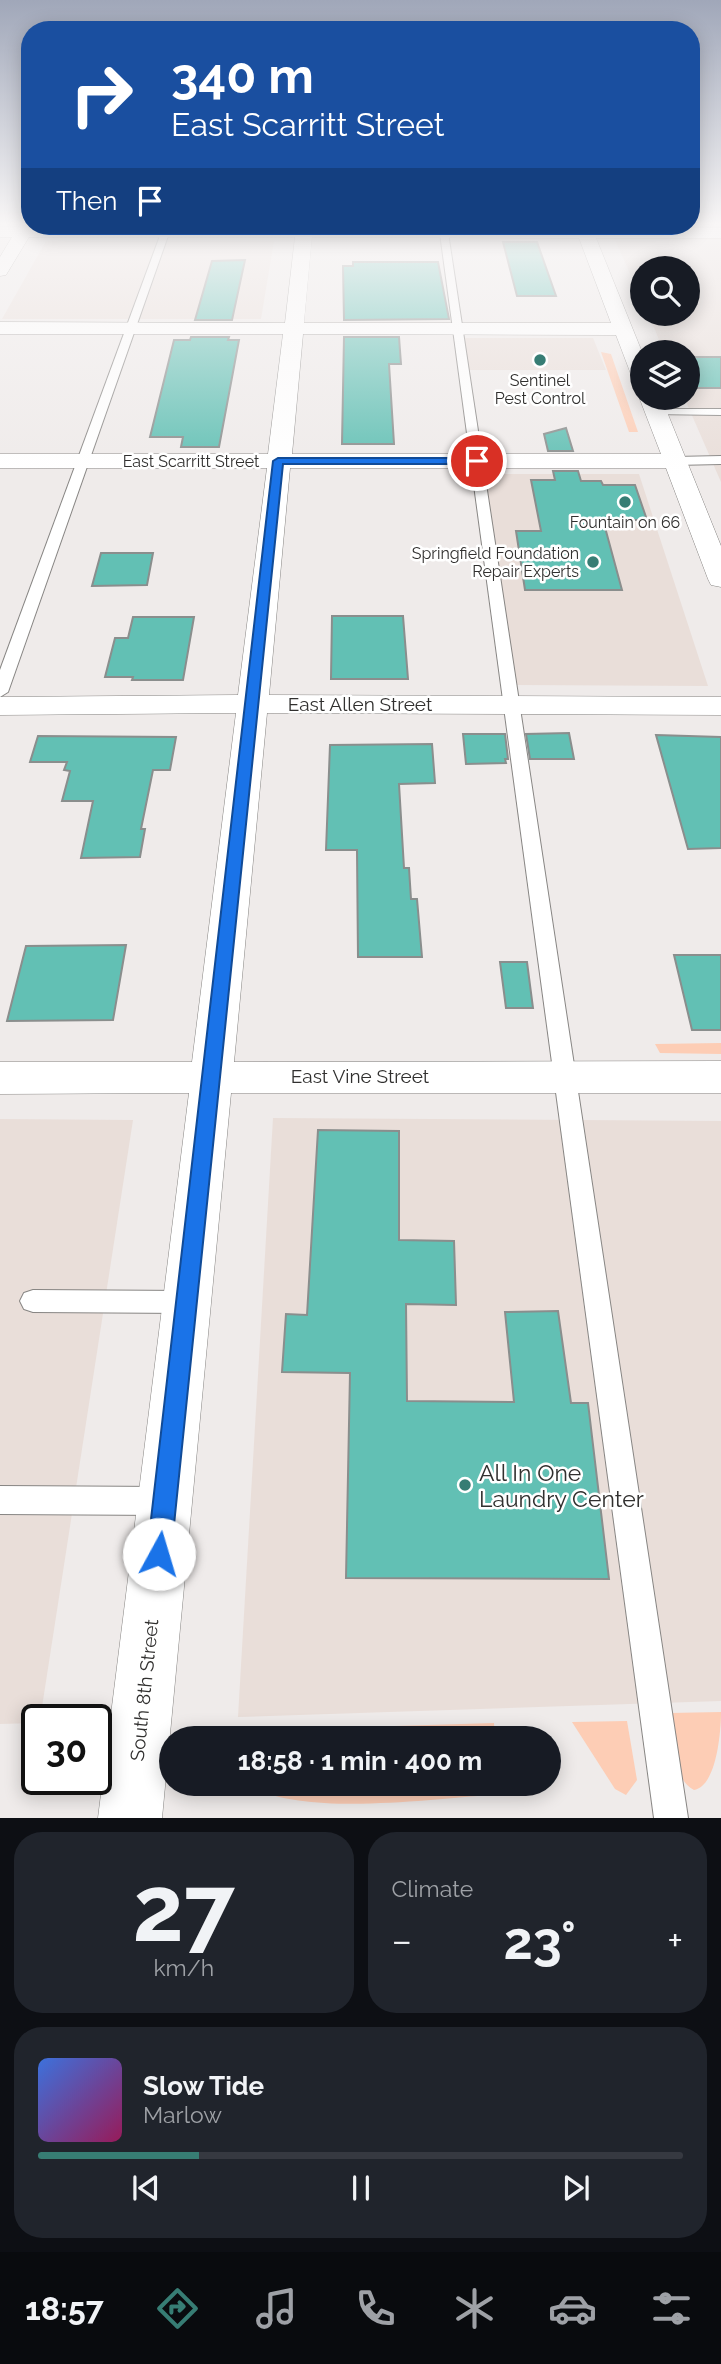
<!DOCTYPE html>
<html lang="en">
<head>
<meta charset="utf-8">
<style>
  :root { --surface:#171b24; --page:#20242c; --text:#f1f3f6; --muted:#9ea1a6; --line:#363941; --accent:#377d74 }
  body { margin:0; font-family:Raleway,sans-serif; background:var(--page); color:var(--text); height:100vh; display:flex; flex-direction:column; font-size:26px; white-space:nowrap }
  * { box-sizing:border-box; margin:0 }
  p { font-size:23px; color:var(--muted) }
  .icon { flex:none; width:38px; height:38px; fill:none; stroke:currentColor; stroke-width:2; stroke-linecap:round; stroke-linejoin:round }
  .map { position:relative; height:1818px; overflow:hidden }
  .sheet { display:flex; flex-direction:column; gap:14px; padding:14px; background:#0d0f14; flex:1 }
  .sheet>* { flex:none }
  .hud { position:absolute; left:21px; top:21px; width:679px; height:214px; border-radius:28px; box-shadow:0 4px 18px #0003; background:#1a4fa0; color:#fff; overflow:hidden }
  .fabs { position:absolute; left:630px; top:256px; display:grid; gap:14px }
  .fabs a { display:grid; place-items:center; width:70px; height:70px; border-radius:50%; background:var(--surface); box-shadow:0 4px 18px #0003; font-size:35px }
  .speed { position:absolute; left:21px; top:1704px; display:flex; gap:14px; font-size:35px; font-weight:700; text-align:center }
  .speed>* { display:grid; place-content:center; width:91px; height:91px; border-radius:50%; background:var(--surface); box-shadow:0 4px 18px #0003; line-height:1 }
  .speed .limit { border:4px solid #111; border-radius:10px; background:#fff; color:#111 }
  .pin { position:absolute; display:grid; place-items:center; width:60px; height:60px; color:#fff; margin:-30px; border:4px solid #fff; border-radius:50%; box-shadow:0 2px 7px #0007 }
  .me { position:absolute; width:77px; margin:-38px; rotate:6deg; stroke-linejoin:round; filter:drop-shadow(0 0 5px #0008) }
  .turn { display:flex; align-items:center; gap:24px; height:147px; padding:0 35px; font-size:32px }
  .turn .icon { width:91px; height:91px; stroke-width:2.5 }
  .turn b { display:block; font-size:49px; line-height:60px }
  .then { display:flex; align-items:center; height:66px; padding:0 35px; background:#0003; gap:14px; font-size:26px }
  .big { font-size:52px; font-weight:700; line-height:1.1 }
  .sheet .widget { flex:1; display:flex; flex-direction:column; justify-content:center; gap:10px; min-width:0; padding:0 24px; border-radius:28px; background:var(--page) }
  .sheet .dial { align-items:center; gap:0 }
  .dial b { font-size:91px; line-height:1 }
  .song { display:flex; align-items:center; gap:21px }
  .cover { width:84px; height:84px; border-radius:10px; background:linear-gradient(135deg,hsl(220 70% 55%),hsl(330 70% 35%)) }
  .played { height:7px; border-radius:4px; background:linear-gradient(90deg,var(--accent) 25%,var(--line) 25%) }
  .keys { display:flex; justify-content:space-around; direction:ltr }
  .heat { display:flex; justify-content:space-between; align-items:center; font-size:38px; direction:ltr }
  .sheet .tiles { flex:1; display:grid; gap:14px; grid-template-columns:1fr 1fr }
  .widget:last-child { grid-column:span 2 }
  .trip { position:absolute; left:159px; top:1726px; width:402px; height:70px; border-radius:35px; background:var(--surface); box-shadow:0 4px 18px #0003; font-weight:700; line-height:70px; text-align:center }
  .tab-bar { display:flex; height:112px; justify-content:space-around; align-items:center; background:#090b0e; color:var(--muted) }
  .tab-bar .icon { width:49px; height:49px }
  .tab-bar .current { color:var(--accent) }
  .tab-bar b { font-size:32px; color:var(--text) }
  .map>svg:first-child { display:block }
</style>
</head>
<body>
<div class="map">
<svg width="721" height="1818" viewBox="0 0 721 1818">
  <rect width="100%" height="100%" fill="#efebea"/>
  <!-- built -->
  <g fill="#e9ded9">
    <polygon points="691,222 721,222 721,482 684,397 688,397 688,352 664,352 648,313 688,313 688,268 642,268 642,301 609,226 691,226"/>
    <polygon points="46,241 274,241 261,319 2,319"/>
    <polygon points="463,338 593,338 606,370 468,370"/>
    <polygon points="482,474 639,474 708,686 516,685"/>
    <polygon points="273,1118 721,1121 721,1701 238,1717"/>
    <polygon points="0,1119 133,1120 40,1720 37,1723 0,1724"/>
  </g>
  <!-- green -->
  <g fill="#fdcdb5">
    <polygon points="601,352 611,354 638,432 629,432"/>
    <polygon points="721,1043 721,1054 660,1053 655,1044"/>
    <path d="M721,1712C721,1731 717,1786 694,1790C671,1778 673,1736 669,1713Z"/>
    <polygon points="627,1721 637,1780 626,1795 615,1789 572,1722"/>
    <polygon points="494,1723 495,1738 227,1738 228,1731"/>
    <path d="M244,1783H498L492,1795C426,1799 299,1818 244,1783Z"/>
  </g>
  <!-- building -->
  <g fill="#62c0b4" stroke="#8a8e8d" stroke-width="2">
    <polygon points="503,242 537,242 556,296 517,296"/>
    <polygon points="245,260 232,320 195,320 212,261"/>
    <polygon points="353,262 438,262 449,319 344,320 343,266 353,266"/>
    <polygon points="191,337 229,337 228,340 239,340 219,447 181,447 183,437 150,437 174,340 190,340"/>
    <polygon points="344,337 399,337 401,364 389,364 394,444 342,444"/>
    <polygon points="688,357 721,357 721,388 689,388"/>
    <polygon points="566,428 573,451 548,451 544,434"/>
    <polygon points="553,471 578,471 581,481 601,481 603,485 635,485 647,520 603,520 622,590 525,590 516,531 541,531 531,480 555,480"/>
    <polygon points="101,553 153,553 147,585 92,586"/>
    <polygon points="332,616 403,616 408,679 331,679"/>
    <polygon points="133,617 194,617 183,680 132,680 133,677 105,677 115,638 128,638"/>
    <polygon points="569,733 574,759 530,759 526,734"/>
    <polygon points="463,734 505,734 508,759 505,759 506,763 466,764"/>
    <polygon points="656,735 721,737 721,848 688,849"/>
    <polygon points="38,736 176,737 170,770 153,770 141,829 145,829 140,857 81,858 93,801 62,801 70,771 64,770 67,762 30,762"/>
    <polygon points="432,744 435,783 399,784 404,868 409,868 411,899 417,899 422,957 358,957 357,850 326,850 330,745"/>
    <polygon points="126,945 113,1020 7,1021 26,946"/>
    <polygon points="674,955 721,955 721,1030 692,1030"/>
    <polygon points="500,962 527,962 533,1008 506,1008"/>
    <polygon points="318,1130 399,1131 399,1240 454,1241 456,1305 406,1304 407,1401 514,1402 505,1312 558,1311 571,1403 588,1403 609,1579 346,1578 350,1373 282,1372 286,1314 307,1315"/>
  </g>
  <g fill="none" stroke-linecap="round" stroke-linejoin="round">
    <defs>
      <g id="lane">
        <polygon points="439,226 447,226 688,1818 654,1818"/>
        <polygon points="165,230 169,233 8,692 0,697 0,670 161,233"/>
        <polygon points="656,409 721,409 721,415 652,414 652,410"/>
        <polygon points="721,456 721,464 675,465 669,461 675,457"/>
        <polygon points="33,1290 187,1291 196,1294 200,1302 196,1310 187,1313 33,1312 24,1309 20,1301 24,1293"/>
        <polygon points="0,1486 164,1487 174,1491 178,1501 174,1511 164,1515 0,1514"/>
      </g>
      <path id="street" d="M22,222H30V226L35,227L721,228V238H596L642,352V383L635,381L632,377L616,335L303,334L292,454H661L639,397L642,393V397H661L721,546V587L711,585L708,579L666,468H290L269,695L721,697V715L267,713L234,1062L721,1061V1093H231L162,1818H98L189,1093L0,1094V1062H192L236,713L0,715V697L238,695L267,468H0V454H268L283,334H0V322L285,323L295,237H29L6,275L0,276V257L12,237H0V227H19ZM312,237L579,238L611,323H304Z"/>
    </defs>
    <!-- lane casing -->
    <use href="#lane" stroke="#878583" stroke-width="2"/>
    <!-- street casing -->
    <use href="#street" stroke="#878583" stroke-width="1"/>
    <!-- lane -->
    <use href="#lane" fill="#fff" fill-rule="evenodd"/>
    <!-- street -->
    <use href="#street" fill="#fff" fill-rule="evenodd"/>
  </g>
  <!-- sky -->
  <linearGradient id="sky" x2="0" y2="1"><stop stop-color="#a0a7b9"/><stop offset="0.47" stop-color="#f8f6f6"/><stop offset="1" stop-color="#f8f6f6" stop-opacity="0"/></linearGradient>
  <rect width="721" height="476" fill="url(#sky)"/>
  <!-- route -->
  <polygon fill="#1a73e8" stroke="#114b97" stroke-width="2" points="278,458 477,458 482,461 477,464 283,464 171,1554 167,1562 159,1566 150,1562 147,1554 273,461"/>
  <!-- markers -->
  <g fill="#377d74" stroke="#fff" stroke-width="2.5">
    <circle cx="540" cy="360" r="7"/>
    <circle cx="625" cy="502" r="7"/>
    <circle cx="593" cy="562" r="7"/>
    <circle cx="465" cy="1485" r="7"/>
  </g>
  <g text-anchor="middle" dominant-baseline="central" stroke-width="5" stroke-linejoin="round" paint-order="stroke">
    <!-- far-poi labels -->
    <g font-size="16" fill="#31302f" stroke="#fff">
      <text x="540" y="380">Sentinel<tspan x="540" dy="18">Pest Control</tspan></text>
      <text x="625" y="522">Fountain on 66</text>
      <text x="579" y="553" text-anchor="end">Springfield Foundation<tspan x="579" dy="18">Repair Experts</tspan></text>
    </g>
    <!-- far-street labels -->
    <g font-size="16" fill="#31302f" stroke="#fff">
      <text x="191" y="461">East Scarritt Street</text>
    </g>
    <!-- street labels -->
    <g font-size="19" fill="#31302f" stroke="#fff">
      <text x="360" y="704">East Allen Street</text>
      <text x="360" y="1076">East Vine Street</text>
      <text transform="translate(144 1690) rotate(-84)">South 8th Street</text>
    </g>
    <!-- near-poi labels -->
    <g font-size="23" fill="#31302f" stroke="#fff" text-anchor="start">
      <text x="479" y="1472">All In One<tspan x="479" dy="26">Laundry Center</tspan></text>
    </g>
  </g>
</svg>
<div class="fabs">
<a><svg class="icon" aria-label="search" viewBox="0 0 24 24"><circle cx="10" cy="10" r="6"/><path d="M15 15l6 6"/></svg></a>
<a><svg class="icon" aria-label="layers" viewBox="0 0 24 24"><path d="M12 4l9 5-9 5-9-5zM3 14l9 5 9-5"/></svg></a>
</div>
<div class="speed"><div class="limit">30</div></div>
<div class="pin" style="left:477px;top:461px;background:#d93025"><svg class="icon" aria-label="arrive" viewBox="0 0 24 24"><path d="M6 21V4h12l-3 4 3 4H6"/></svg></div>
<svg class="me" style="left:159px;top:1554px" viewBox="-20 -20 40 40"><circle r="19" fill="#fff"/><path d="M0-13L10 11 0 6-10 11z" fill="#1a73e8"/></svg>
<div class="trip">18:58 · 1 min · 400 m</div>
<div class="hud">
<div class="turn"><svg class="icon" aria-label="right" viewBox="0 0 24 24"><path d="M7 20v-9h11M14 6l5 5-5 5"/></svg><div><b>340 m</b>East Scarritt Street</div></div>
<div class="then">Then<svg class="icon" aria-label="arrive" viewBox="0 0 24 24"><path d="M6 21V4h12l-3 4 3 4H6"/></svg></div>
</div>
</div>
<section class="sheet">
<div class="tiles">
<div class="widget dial"><b>27</b><p>km/h</p></div>
<div class="widget"><p>Climate</p>
<div class="heat"><a>−</a><b class="big">23°</b><a>+</a></div>
</div>
<div class="widget">
<div class="song"><i class="cover"></i><div><b>Slow Tide</b><p>Marlow</p></div></div>
<div class="played"></div>
<div class="keys"><svg class="icon" aria-label="previous" viewBox="0 0 24 24"><path d="M18 5L8 12l10 7zM5 5v14"/></svg><svg class="icon" aria-label="pause" viewBox="0 0 24 24"><path d="M8 5v14M16 5v14"/></svg><svg class="icon" aria-label="next" viewBox="0 0 24 24"><path d="M6 5l10 7-10 7zM19 5v14"/></svg></div>
</div>
</div>
</section>
<nav class="tab-bar">
<b>18:57</b>
<svg class="icon current" aria-label="directions" viewBox="0 0 24 24"><path d="M12 3l9 9-9 9-9-9zM9 14v-3h6M13 9l2 2-2 2"/></svg>
<svg class="icon" aria-label="music" viewBox="0 0 24 24"><path d="M9 18V5l10-2v13"/><circle cx="6" cy="18" r="3"/><circle cx="16" cy="16" r="3"/></svg>
<svg class="icon" aria-label="phone" viewBox="0 0 24 24"><path d="M5 4h4l2 5-3 2q2 4 5 5l2-3 5 2v4C11 20 4 13 5 4z"/></svg>
<svg class="icon" aria-label="climate" viewBox="0 0 24 24"><path d="M12 3v18M4 7l16 10M4 17L20 7"/></svg>
<svg class="icon" aria-label="car" viewBox="0 0 24 24"><path d="M5 17H2v-5l4-1 3-4h7l3 4 3 1v5h-3M9 17h6M6 11h13"/><circle cx="7" cy="17" r="2"/><circle cx="17" cy="17" r="2"/></svg>
<svg class="icon" aria-label="filters" viewBox="0 0 24 24"><path d="M4 7h16M4 17h16"/><circle cx="9" cy="7" r="2"/><circle cx="15" cy="17" r="2"/></svg>
</nav>
</body>
</html>
